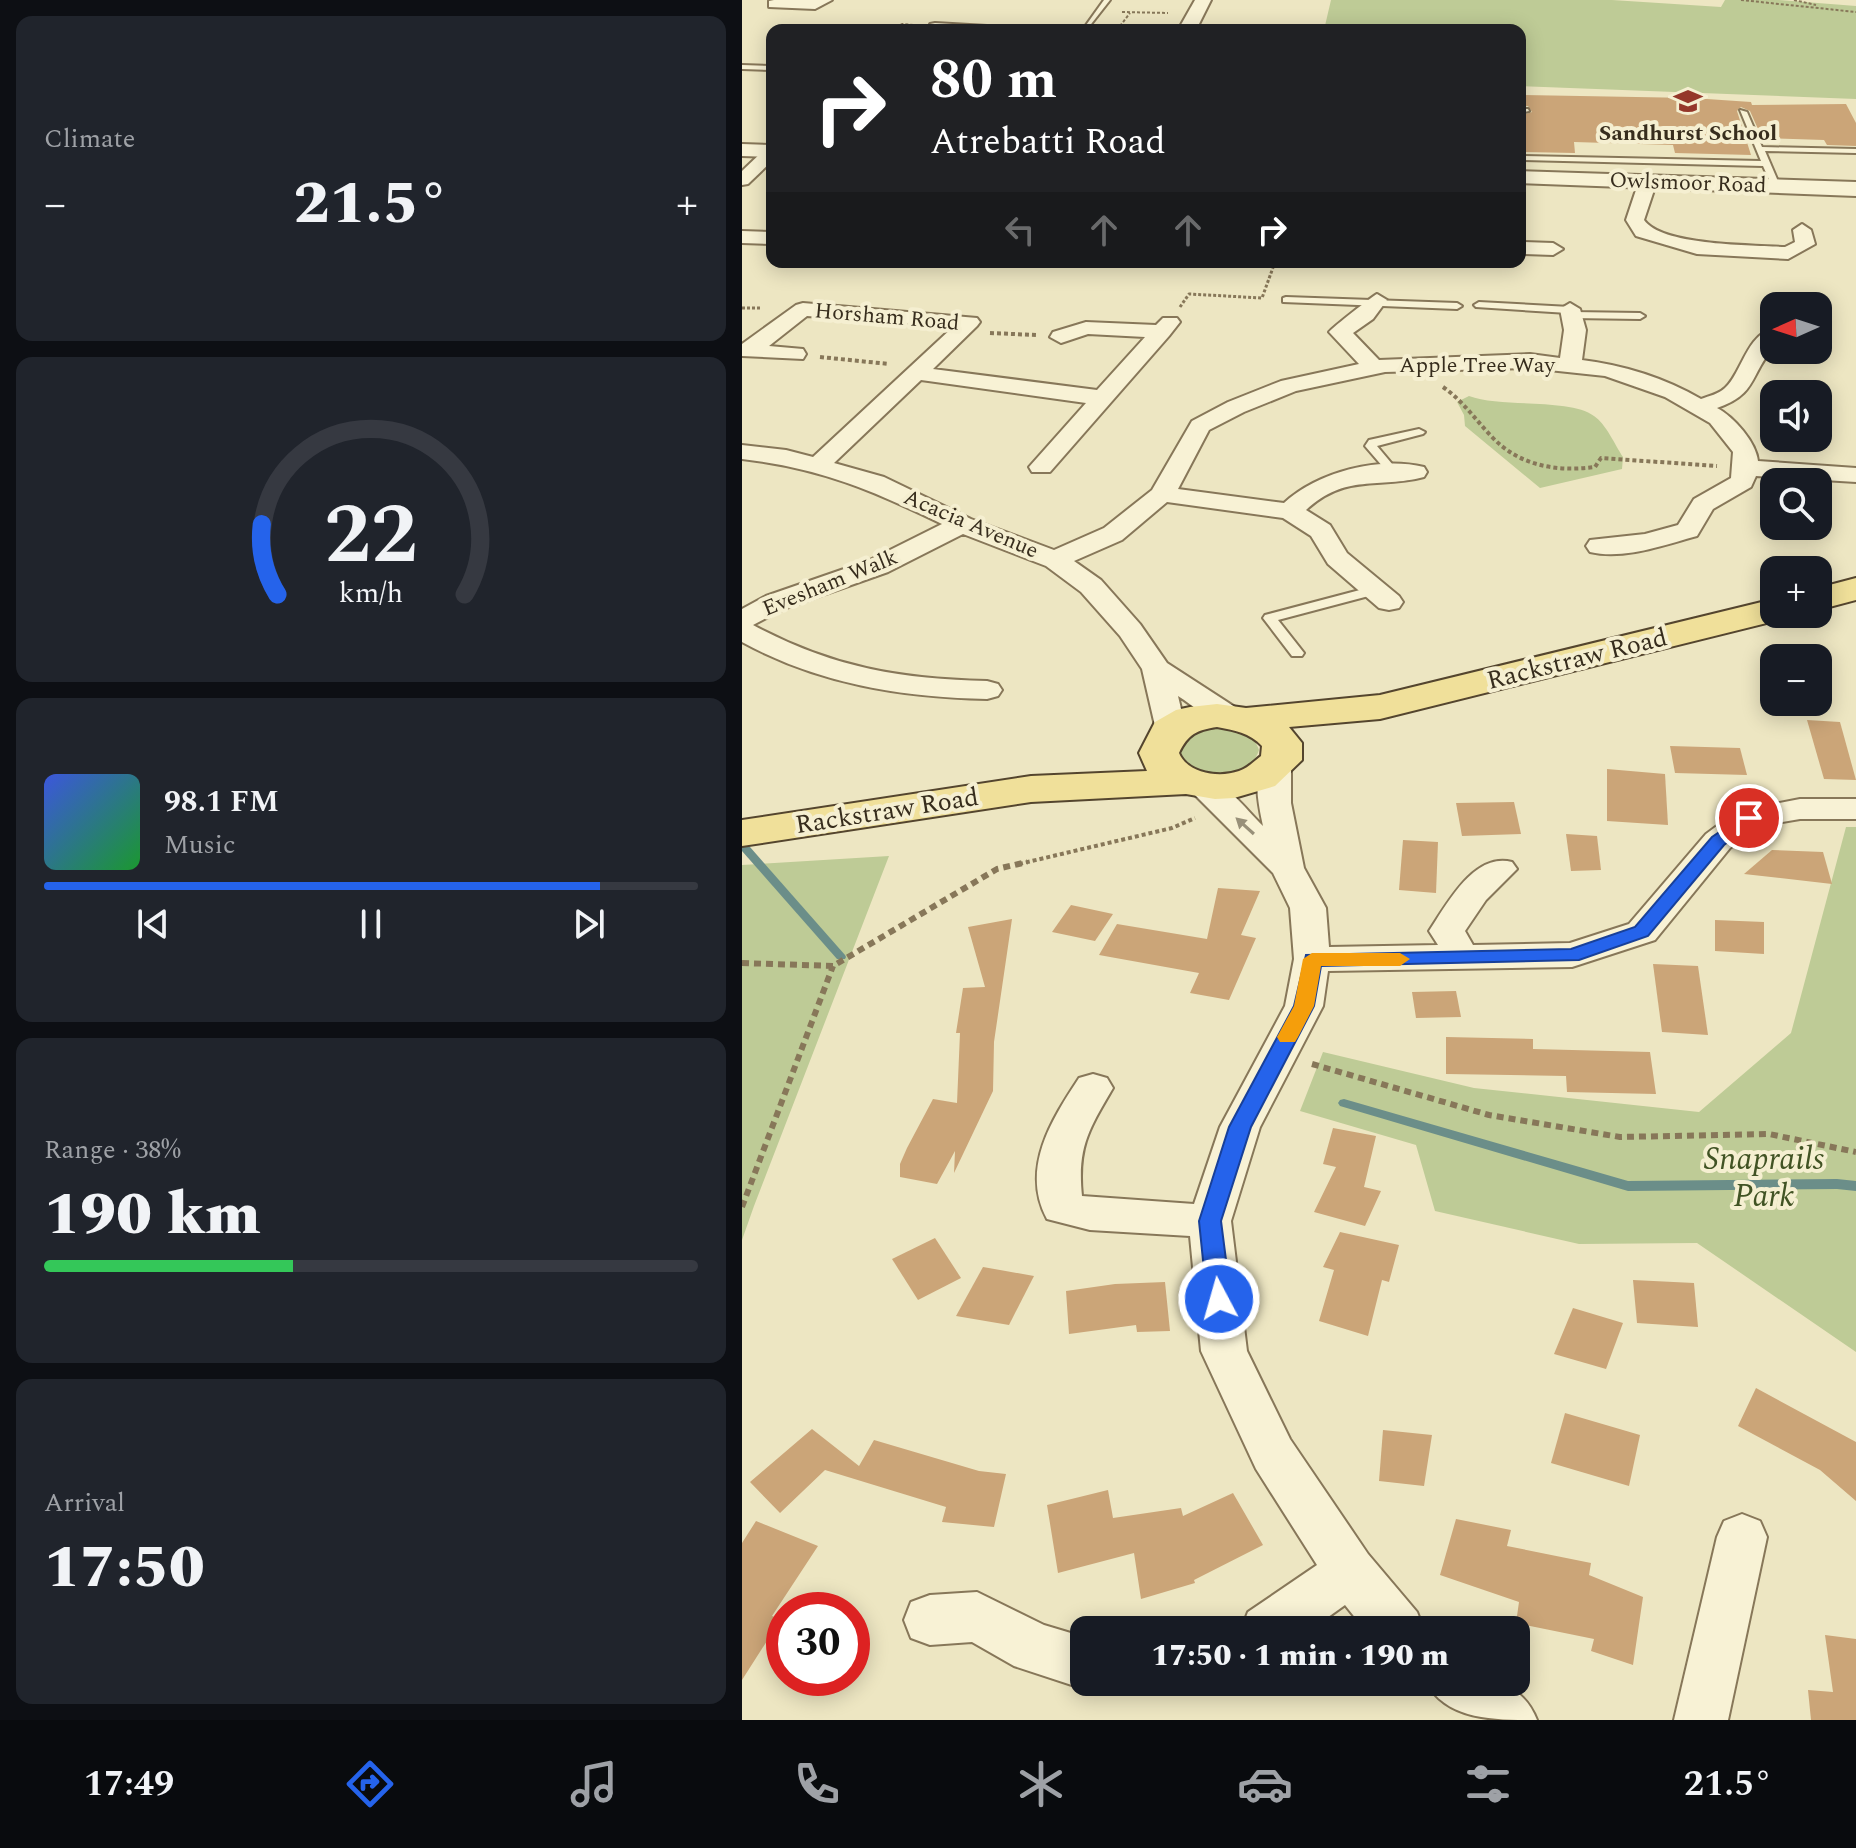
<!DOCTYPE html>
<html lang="en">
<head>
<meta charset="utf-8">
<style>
  :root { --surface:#171b24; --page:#20242c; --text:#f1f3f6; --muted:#9ea1a6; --line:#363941; --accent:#2563eb }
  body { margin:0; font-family:Spectral,serif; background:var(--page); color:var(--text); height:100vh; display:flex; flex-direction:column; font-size:30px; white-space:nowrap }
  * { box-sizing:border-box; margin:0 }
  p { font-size:26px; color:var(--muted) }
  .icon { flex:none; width:44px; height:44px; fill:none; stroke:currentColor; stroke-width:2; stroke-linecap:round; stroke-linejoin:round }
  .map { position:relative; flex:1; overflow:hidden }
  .drawer { display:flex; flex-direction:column; gap:16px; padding:16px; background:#0d0f14; width:742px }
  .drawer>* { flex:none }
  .hud { position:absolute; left:24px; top:24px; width:760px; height:244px; border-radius:16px; box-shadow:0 4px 20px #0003; background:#202124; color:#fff; overflow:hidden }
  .needle { width:52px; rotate:267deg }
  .tools { position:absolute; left:1018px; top:292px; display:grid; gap:16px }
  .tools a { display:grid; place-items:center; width:72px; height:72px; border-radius:16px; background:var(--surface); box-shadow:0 4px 20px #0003; font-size:40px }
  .speed { position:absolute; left:24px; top:1592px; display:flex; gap:16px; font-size:40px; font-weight:700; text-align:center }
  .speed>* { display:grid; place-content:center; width:104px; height:104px; border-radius:50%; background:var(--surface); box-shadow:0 4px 20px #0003; line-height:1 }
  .speed .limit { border:12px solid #d22; background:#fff; color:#111 }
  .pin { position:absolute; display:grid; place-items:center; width:68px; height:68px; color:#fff; margin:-34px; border:4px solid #fff; border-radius:50%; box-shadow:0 2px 8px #0007 }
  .me { position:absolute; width:88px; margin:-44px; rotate:354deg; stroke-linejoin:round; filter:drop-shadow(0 0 6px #0008) }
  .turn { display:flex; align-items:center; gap:28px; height:168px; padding:0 32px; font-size:36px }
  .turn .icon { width:104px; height:104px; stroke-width:2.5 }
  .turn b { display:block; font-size:56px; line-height:68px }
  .lanes { display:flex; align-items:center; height:76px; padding:0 32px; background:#0003; justify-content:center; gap:40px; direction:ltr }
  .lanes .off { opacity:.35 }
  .big { font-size:60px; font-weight:800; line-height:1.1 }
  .drawer .widget { flex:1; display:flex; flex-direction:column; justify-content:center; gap:12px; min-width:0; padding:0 28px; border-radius:16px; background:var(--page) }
  .drawer .dial { align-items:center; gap:0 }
  .dial svg { height:208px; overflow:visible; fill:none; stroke:var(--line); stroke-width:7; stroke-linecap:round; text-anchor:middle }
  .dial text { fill:var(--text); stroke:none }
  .song { display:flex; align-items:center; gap:24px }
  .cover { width:96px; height:96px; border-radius:12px; background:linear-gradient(135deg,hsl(230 70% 55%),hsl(130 70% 35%)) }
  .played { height:8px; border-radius:4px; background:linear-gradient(90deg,var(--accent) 85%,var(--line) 85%) }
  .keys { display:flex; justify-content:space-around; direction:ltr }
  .heat { display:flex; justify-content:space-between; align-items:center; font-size:44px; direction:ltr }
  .charge { height:12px; border-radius:6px; background:linear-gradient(90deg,#34c759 38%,var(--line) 0) }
  .trip { position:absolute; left:328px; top:1616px; width:460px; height:80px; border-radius:16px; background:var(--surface); box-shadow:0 4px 20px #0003; font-weight:800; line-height:80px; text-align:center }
  .menu { display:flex; height:128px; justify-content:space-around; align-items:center; background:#090b0e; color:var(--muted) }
  .menu .icon { width:56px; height:56px }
  .menu .selected { color:var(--accent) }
  .menu b { font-size:36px; color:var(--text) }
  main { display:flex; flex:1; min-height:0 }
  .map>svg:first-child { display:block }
</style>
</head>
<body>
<main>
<section class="drawer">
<div class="widget"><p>Climate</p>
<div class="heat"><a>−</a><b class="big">21.5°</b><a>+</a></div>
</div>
<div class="widget dial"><svg viewBox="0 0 100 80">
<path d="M14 69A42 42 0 1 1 86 69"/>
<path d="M14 69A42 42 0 0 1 8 42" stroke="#2563eb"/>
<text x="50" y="56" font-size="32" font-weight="700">22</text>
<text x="50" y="72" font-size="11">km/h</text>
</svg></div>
<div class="widget">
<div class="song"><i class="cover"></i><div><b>98.1 FM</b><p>Music</p></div></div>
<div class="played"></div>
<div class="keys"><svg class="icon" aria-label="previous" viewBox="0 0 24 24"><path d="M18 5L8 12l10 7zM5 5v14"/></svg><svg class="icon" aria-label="pause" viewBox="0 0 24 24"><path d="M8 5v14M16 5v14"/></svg><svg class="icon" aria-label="next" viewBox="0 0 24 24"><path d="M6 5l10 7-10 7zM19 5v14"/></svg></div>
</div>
<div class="widget"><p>Range · 38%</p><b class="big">190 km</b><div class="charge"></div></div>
<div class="widget"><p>Arrival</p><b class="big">17:50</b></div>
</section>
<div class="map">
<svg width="1114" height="1720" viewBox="0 0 1114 1720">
  <rect width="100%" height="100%" fill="#ede6c2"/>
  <!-- green -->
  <g fill="#becb96">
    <polygon points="589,0 870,0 979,7 983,0 1037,0 1114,6 1114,99 778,86 778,30 582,30"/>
    <path d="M727,396C759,408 828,398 852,416C864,424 873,445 881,457L880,469L798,488L723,426L722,415L715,402Z"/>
    <path d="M481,727C497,731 512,733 517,750C507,781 467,775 444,767L434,747L455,730Z"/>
    <polygon points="1104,827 1114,827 1114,1352 955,1243 837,1244 693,1211 674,1145 558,1111 581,1052 732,1088 957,1112 1049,1033"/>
    <polygon points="147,856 12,1206 0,1240 0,865"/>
  </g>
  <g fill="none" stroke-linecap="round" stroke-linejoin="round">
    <!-- stream -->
    <g fill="#6b8e89" fill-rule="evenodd">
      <polygon points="4,846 8,847 103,955 104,957 103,959 95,959 0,851 0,847"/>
      <polygon points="602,1099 886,1181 1095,1179 1114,1181 1114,1191 1095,1189 886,1191 598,1106 596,1103 598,1100"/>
    </g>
  </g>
  <!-- building -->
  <g fill="#cba578">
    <polygon points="778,95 950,98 1009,102 1010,105 1104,104 1114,123 1114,146 1085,145 1082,140 1020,138 1008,111 999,107 995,111 1009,155 933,153 931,145 832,142 833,153 778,152 778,116 790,112 786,106 778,106"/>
    <polygon points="1065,720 1098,722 1114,780 1082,779"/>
    <polygon points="928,746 998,748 1005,775 933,773"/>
    <polygon points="865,769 923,774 926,825 865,821"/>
    <polygon points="772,802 779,834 720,836 714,803"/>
    <polygon points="824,834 855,836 859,870 829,871"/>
    <polygon points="661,840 696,842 694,893 657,890"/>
    <polygon points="1030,850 1081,852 1090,884 1002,874"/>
    <polygon points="476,888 518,891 499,935 514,938 487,1000 448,993 457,973 357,955 375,924 465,939"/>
    <polygon points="329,905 371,914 353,941 310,932"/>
    <polygon points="270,919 252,1042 251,1091 212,1173 213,1151 195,1184 158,1177 158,1164 165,1148 191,1099 215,1103 218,1033 214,1033 221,988 243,987 226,927"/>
    <polygon points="973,920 1022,922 1022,954 973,951"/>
    <polygon points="911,964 956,966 966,1035 920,1032"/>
    <polygon points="714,991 719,1017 674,1018 670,992"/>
    <polygon points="704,1037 791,1039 791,1049 908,1052 914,1094 825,1092 824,1076 704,1074"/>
    <polygon points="591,1128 634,1136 622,1187 639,1191 623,1226 572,1212 594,1167 581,1164"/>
    <polygon points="598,1232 657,1245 647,1282 640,1280 626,1336 577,1321 592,1270 581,1267"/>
    <polygon points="193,1238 219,1278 176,1300 150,1259"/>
    <polygon points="241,1267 292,1276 267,1325 214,1316"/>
    <polygon points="891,1280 952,1283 956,1327 895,1323"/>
    <polygon points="423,1282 428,1331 395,1332 394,1325 327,1334 324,1291 373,1284"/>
    <polygon points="831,1308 881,1323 864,1369 812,1354"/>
    <polygon points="1014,1388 1114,1442 1114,1501 1078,1470 996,1426"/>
    <polygon points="823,1413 898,1435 887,1486 809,1463"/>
    <polygon points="70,1429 117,1466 132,1440 237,1471 264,1474 252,1527 200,1522 204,1507 83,1470 38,1513 8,1482"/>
    <polygon points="641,1430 690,1435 682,1486 637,1481"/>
    <polygon points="366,1490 371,1518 439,1508 441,1516 491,1493 521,1545 452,1580 453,1583 399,1599 392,1553 316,1573 305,1505"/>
    <polygon points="714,1519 769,1530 765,1546 849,1563 847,1575 901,1597 891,1665 849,1651 852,1639 774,1623 777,1602 698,1575"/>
    <polygon points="14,1521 76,1546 30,1616 39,1619 0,1680 0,1543"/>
    <polygon points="1083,1635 1114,1639 1114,1720 1069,1720 1066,1690 1091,1692"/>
  </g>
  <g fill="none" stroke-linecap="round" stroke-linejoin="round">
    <defs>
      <g id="service">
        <polygon points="362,0 368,0 346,28 342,28"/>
        <polygon points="0,65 30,66 30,70 0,69"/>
        <polygon points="778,109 786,109 787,111 778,113"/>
        <polygon points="998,110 1005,112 1020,147 1114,149 1114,153 1023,151 1038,186 1034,188 1030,186 1021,166 778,160 778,156 1019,161"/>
        <polygon points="544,297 715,303 720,306 715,309 541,302 541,298"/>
        <polygon points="737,302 828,307 833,310 831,312 898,313 903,316 898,319 829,318 824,315 826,313 734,307 732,305"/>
        <polygon points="677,429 683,432 681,434 635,446 656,471 656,475 648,475 623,446 627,440"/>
        <polygon points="633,586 639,590 638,593 536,620 562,653 560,656 550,656 521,618 523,615"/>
      </g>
      <g id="minor">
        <polygon points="32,0 90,0 73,9 27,7 27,1"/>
        <polygon points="193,23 245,26 252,30 188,30 188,24"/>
        <polygon points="30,147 30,161 6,184 0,185 0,171 24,148"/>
        <path d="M906,176L915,181L902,220C920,246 1011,245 1043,247L1053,242L1051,230L1060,224L1069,230L1073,244L1046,259L955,254L894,236L884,220L897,181Z"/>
        <polygon points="0,231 30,232 30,244 0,243"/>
        <polygon points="778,242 811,243 821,249 811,255 778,254"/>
        <path d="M635,294L645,300L631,319L611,333L637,360L788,354L818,358L822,330L818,309L828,303L838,309L844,330L840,360C881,365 923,378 959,399C967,396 977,394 983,388C1000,373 1004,335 1032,328V347C1007,375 1016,394 975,408C992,417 1014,442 1016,461L1114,468V482L1014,476L1009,487L971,509L955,536C922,545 882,560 848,552L844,546L848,540L903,534L936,525L952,499L989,478L991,452L968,423L923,397L863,376L788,368L643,372L554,391L502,412L467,430L436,489L542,503C576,472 637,456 682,467L685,472L682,477C636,489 604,473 564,510L588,525L605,553L657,596L661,602L657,608L647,610L637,608L586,564L569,536L541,518L425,502L380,540L332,561L359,580L398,624L425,663L496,709L500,715L496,721C473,727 455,708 436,696L444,730L440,737L429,739L418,737L414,730L400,669L378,636L339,592L304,566L221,534L146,572L44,608L11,625C89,667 157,679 245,681L256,684L260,690L256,696L245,699C159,697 77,684 0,642V609L24,596L128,560L200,524C130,490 78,468 0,459V445L44,450L71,457L211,327L65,316L27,346L61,349L64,354L61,359L0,356V344L54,305L61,303L235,318L238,322L235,326L191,369L355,390L403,337L346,334L319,343L308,337L311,332L344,322L414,325L421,318H435L438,322L427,336L308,472H290L287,467L344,403L179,380L92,463L142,477L229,519L312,550L362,528L410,490L450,421L486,402L539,381L617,364L587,332C591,327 632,295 635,294Z"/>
        <path d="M533,756L544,759L549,766V803L562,868L584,908L587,947L696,945L687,931C705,904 732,852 770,862L775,869L744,900L723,931L731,945L828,943L887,924L964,834L995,811L1058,799H1114V819H1058L1017,826L988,848L913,940L830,967L586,971L581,1006L518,1127L489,1221L505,1351L548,1439L626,1554L675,1612L682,1630H623L603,1605L568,1630H499L506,1612L575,1565L514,1469L459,1351L448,1236L348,1230L305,1219C278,1169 310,1119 337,1078L351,1074L365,1078L371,1088C347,1129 335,1147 340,1196L452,1204L478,1127L543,1006L552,959L548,908L531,873L443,785L448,778C477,771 501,807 521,826C517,807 510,776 522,759Z"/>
        <polygon points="1000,1514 1018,1521 1025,1537 986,1720 932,1720 975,1537 982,1521"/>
        <polygon points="235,1592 302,1625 342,1637 342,1682 359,1682 342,1689 272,1666 230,1642 188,1645 169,1638 162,1620 169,1602 188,1595"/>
        <path d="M684,1682C730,1682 775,1670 795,1720C750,1720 705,1720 684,1682Z"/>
      </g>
      <g id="tertiary">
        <polygon points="453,0 469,0 454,30 436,30"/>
        <polygon points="0,144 30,145 30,157 0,156"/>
        <polygon points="778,171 1114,182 1114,196 778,183"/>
      </g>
      <g id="primary">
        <polygon points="1114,578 1114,600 1076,610 1076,588"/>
        <path d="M1032,599V614H1047L1045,618L638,719L547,727L560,743V760L533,786L492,798L473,799L444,794L289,802L0,846V820L289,776L405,771L397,753L413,722L434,710L448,707L475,704L504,708L638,695ZM475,727C492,730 508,733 520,746L519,756C512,761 506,768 497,771C478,778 446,774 437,753C446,734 455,730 475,727Z"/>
      </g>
    </defs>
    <!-- service casing -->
    <use href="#service" stroke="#877759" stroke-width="4"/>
    <!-- minor casing -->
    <use href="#minor" stroke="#877759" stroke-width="4"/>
    <!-- tertiary casing -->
    <use href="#tertiary" stroke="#877759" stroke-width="4"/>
    <!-- primary casing -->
    <use href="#primary" stroke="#54452e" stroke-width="4"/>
    <!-- path-far3 -->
    <g stroke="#877759" stroke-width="2" stroke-dasharray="3 2" stroke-linecap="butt">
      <polyline points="999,0 1114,12"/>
      <polyline points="1052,0 1074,5"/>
      <polyline points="380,12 426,13"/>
      <polyline points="150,30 160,24 172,25"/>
      <polyline points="375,30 388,13"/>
    </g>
    <!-- path-far2 -->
    <g stroke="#877759" stroke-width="3" stroke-dasharray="3 2" stroke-linecap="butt">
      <polyline points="438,307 447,294 520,298 533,262"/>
      <polyline points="0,308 20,308"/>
    </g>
    <!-- path-far1 -->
    <g stroke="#877759" stroke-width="4" stroke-dasharray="4 3" stroke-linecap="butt">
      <polyline points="248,333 294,335"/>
      <polyline points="78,357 147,364"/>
      <path d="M701,387C721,401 733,419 749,436C777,466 814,472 853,467L859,458L975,466"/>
      <polyline points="277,864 430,828 453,818"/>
    </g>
    <!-- path -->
    <g stroke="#877759" stroke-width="6" stroke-dasharray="7 5" stroke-linecap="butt">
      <polyline points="0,963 91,966 255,869 285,862"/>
      <polyline points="570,1064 747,1115 878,1137 1027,1134 1114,1152"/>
      <polyline points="0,1207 91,966"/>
    </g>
    <!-- service -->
    <use href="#service" fill="#f8f2d5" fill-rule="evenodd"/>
    <!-- minor -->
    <use href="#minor" fill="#f8f2d5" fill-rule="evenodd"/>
    <!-- tertiary -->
    <use href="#tertiary" fill="#f8f2d5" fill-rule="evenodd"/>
    <!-- primary -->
    <use href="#primary" fill="#f0e09a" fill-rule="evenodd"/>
  </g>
  <!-- one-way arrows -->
  <defs><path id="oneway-solid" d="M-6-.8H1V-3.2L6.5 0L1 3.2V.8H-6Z" transform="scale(2)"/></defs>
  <use fill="#989079" href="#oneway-solid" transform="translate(503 826) rotate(-138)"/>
  <!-- route -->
  <polygon fill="#2563eb" stroke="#184099" stroke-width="2" points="1007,812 1015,818 1013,821 982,845 906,936 837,960 579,966 572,1006 509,1127 479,1221 489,1299 485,1306 477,1308 468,1306 465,1299 457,1221 487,1127 552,1006 564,955 829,949 893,927 970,837"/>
  <!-- slow -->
  <polygon fill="#f59e0b" points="570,953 658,953 668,959 658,966 579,966 572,1006 556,1037 553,1042 538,1042 535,1037 552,1006 561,959"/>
  <!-- icons -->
  <defs>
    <symbol id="school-bare" viewBox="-9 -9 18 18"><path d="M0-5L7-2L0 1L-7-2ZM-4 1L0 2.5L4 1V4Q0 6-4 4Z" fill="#95372a" stroke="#f5efd1" stroke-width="2.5" paint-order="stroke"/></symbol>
  </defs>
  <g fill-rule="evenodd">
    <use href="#school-bare" x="926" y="81" width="40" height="40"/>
  </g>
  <g text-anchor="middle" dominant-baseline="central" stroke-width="8" stroke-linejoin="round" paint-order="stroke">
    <!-- far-poi labels -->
    <g font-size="22" font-weight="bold" fill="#372d1d" stroke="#f5efd1">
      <text x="946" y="133">Sandhurst School</text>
    </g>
    <!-- far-street labels -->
    <g font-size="22" fill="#372d1d" stroke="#f5efd1">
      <text transform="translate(946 183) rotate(2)">Owlsmoor Road</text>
      <text transform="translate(145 317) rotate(5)">Horsham Road</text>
      <text x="735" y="365">Apple Tree Way</text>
      <text transform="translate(229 524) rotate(23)">Acacia Avenue</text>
      <text transform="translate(88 583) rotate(-22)">Evesham Walk</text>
    </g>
    <!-- street labels -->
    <g font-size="26" fill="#372d1d" stroke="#f5efd1">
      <text transform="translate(835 659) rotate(-14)">Rackstraw Road</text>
      <text transform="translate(145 811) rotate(-9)">Rackstraw Road</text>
    </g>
    <!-- near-park labels -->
    <g font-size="32" font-style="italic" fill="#415324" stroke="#f5efd1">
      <text x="1022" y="1159">Snaprails<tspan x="1022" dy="37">Park</tspan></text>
    </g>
  </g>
</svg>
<div class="tools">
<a><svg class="needle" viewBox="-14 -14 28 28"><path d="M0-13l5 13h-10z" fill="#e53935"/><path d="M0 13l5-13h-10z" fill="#9ea1a6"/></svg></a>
<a><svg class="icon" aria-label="sound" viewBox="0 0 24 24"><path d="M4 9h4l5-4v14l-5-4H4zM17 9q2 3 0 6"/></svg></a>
<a><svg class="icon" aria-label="search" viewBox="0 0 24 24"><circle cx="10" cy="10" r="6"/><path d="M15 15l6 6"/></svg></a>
<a>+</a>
<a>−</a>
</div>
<div class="speed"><div class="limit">30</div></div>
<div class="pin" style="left:1007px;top:818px;background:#d93025"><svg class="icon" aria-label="arrive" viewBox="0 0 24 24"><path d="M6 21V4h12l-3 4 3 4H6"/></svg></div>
<svg class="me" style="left:477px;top:1299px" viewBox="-20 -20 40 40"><circle r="17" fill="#2563eb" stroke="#fff" stroke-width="3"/><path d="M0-11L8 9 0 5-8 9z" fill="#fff"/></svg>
<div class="trip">17:50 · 1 min · 190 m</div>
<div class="hud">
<div class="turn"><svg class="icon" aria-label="right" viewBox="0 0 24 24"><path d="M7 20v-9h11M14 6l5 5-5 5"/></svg><div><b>80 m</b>Atrebatti Road</div></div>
<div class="lanes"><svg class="icon off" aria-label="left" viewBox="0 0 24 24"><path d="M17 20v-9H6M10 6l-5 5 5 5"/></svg><svg class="icon off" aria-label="ahead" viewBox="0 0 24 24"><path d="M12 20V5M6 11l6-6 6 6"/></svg><svg class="icon off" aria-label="ahead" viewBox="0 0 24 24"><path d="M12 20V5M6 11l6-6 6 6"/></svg><svg class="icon" aria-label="right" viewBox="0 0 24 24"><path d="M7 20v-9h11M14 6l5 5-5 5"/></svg></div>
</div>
</div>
</main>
<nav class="menu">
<b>17:49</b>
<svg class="icon selected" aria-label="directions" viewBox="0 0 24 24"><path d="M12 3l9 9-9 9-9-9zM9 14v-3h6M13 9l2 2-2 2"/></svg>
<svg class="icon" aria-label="music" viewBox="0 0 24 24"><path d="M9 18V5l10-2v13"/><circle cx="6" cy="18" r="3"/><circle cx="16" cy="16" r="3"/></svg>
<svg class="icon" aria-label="phone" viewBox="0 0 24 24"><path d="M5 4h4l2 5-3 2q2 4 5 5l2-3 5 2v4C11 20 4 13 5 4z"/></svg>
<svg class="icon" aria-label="climate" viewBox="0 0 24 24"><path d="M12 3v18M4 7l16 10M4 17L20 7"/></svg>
<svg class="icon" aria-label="car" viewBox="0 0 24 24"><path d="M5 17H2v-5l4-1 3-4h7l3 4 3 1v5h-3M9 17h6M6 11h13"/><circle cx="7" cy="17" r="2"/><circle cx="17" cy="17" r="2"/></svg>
<svg class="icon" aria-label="filters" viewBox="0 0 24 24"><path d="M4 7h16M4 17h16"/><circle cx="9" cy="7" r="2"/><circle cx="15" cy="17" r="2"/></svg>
<b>21.5°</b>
</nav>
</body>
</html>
